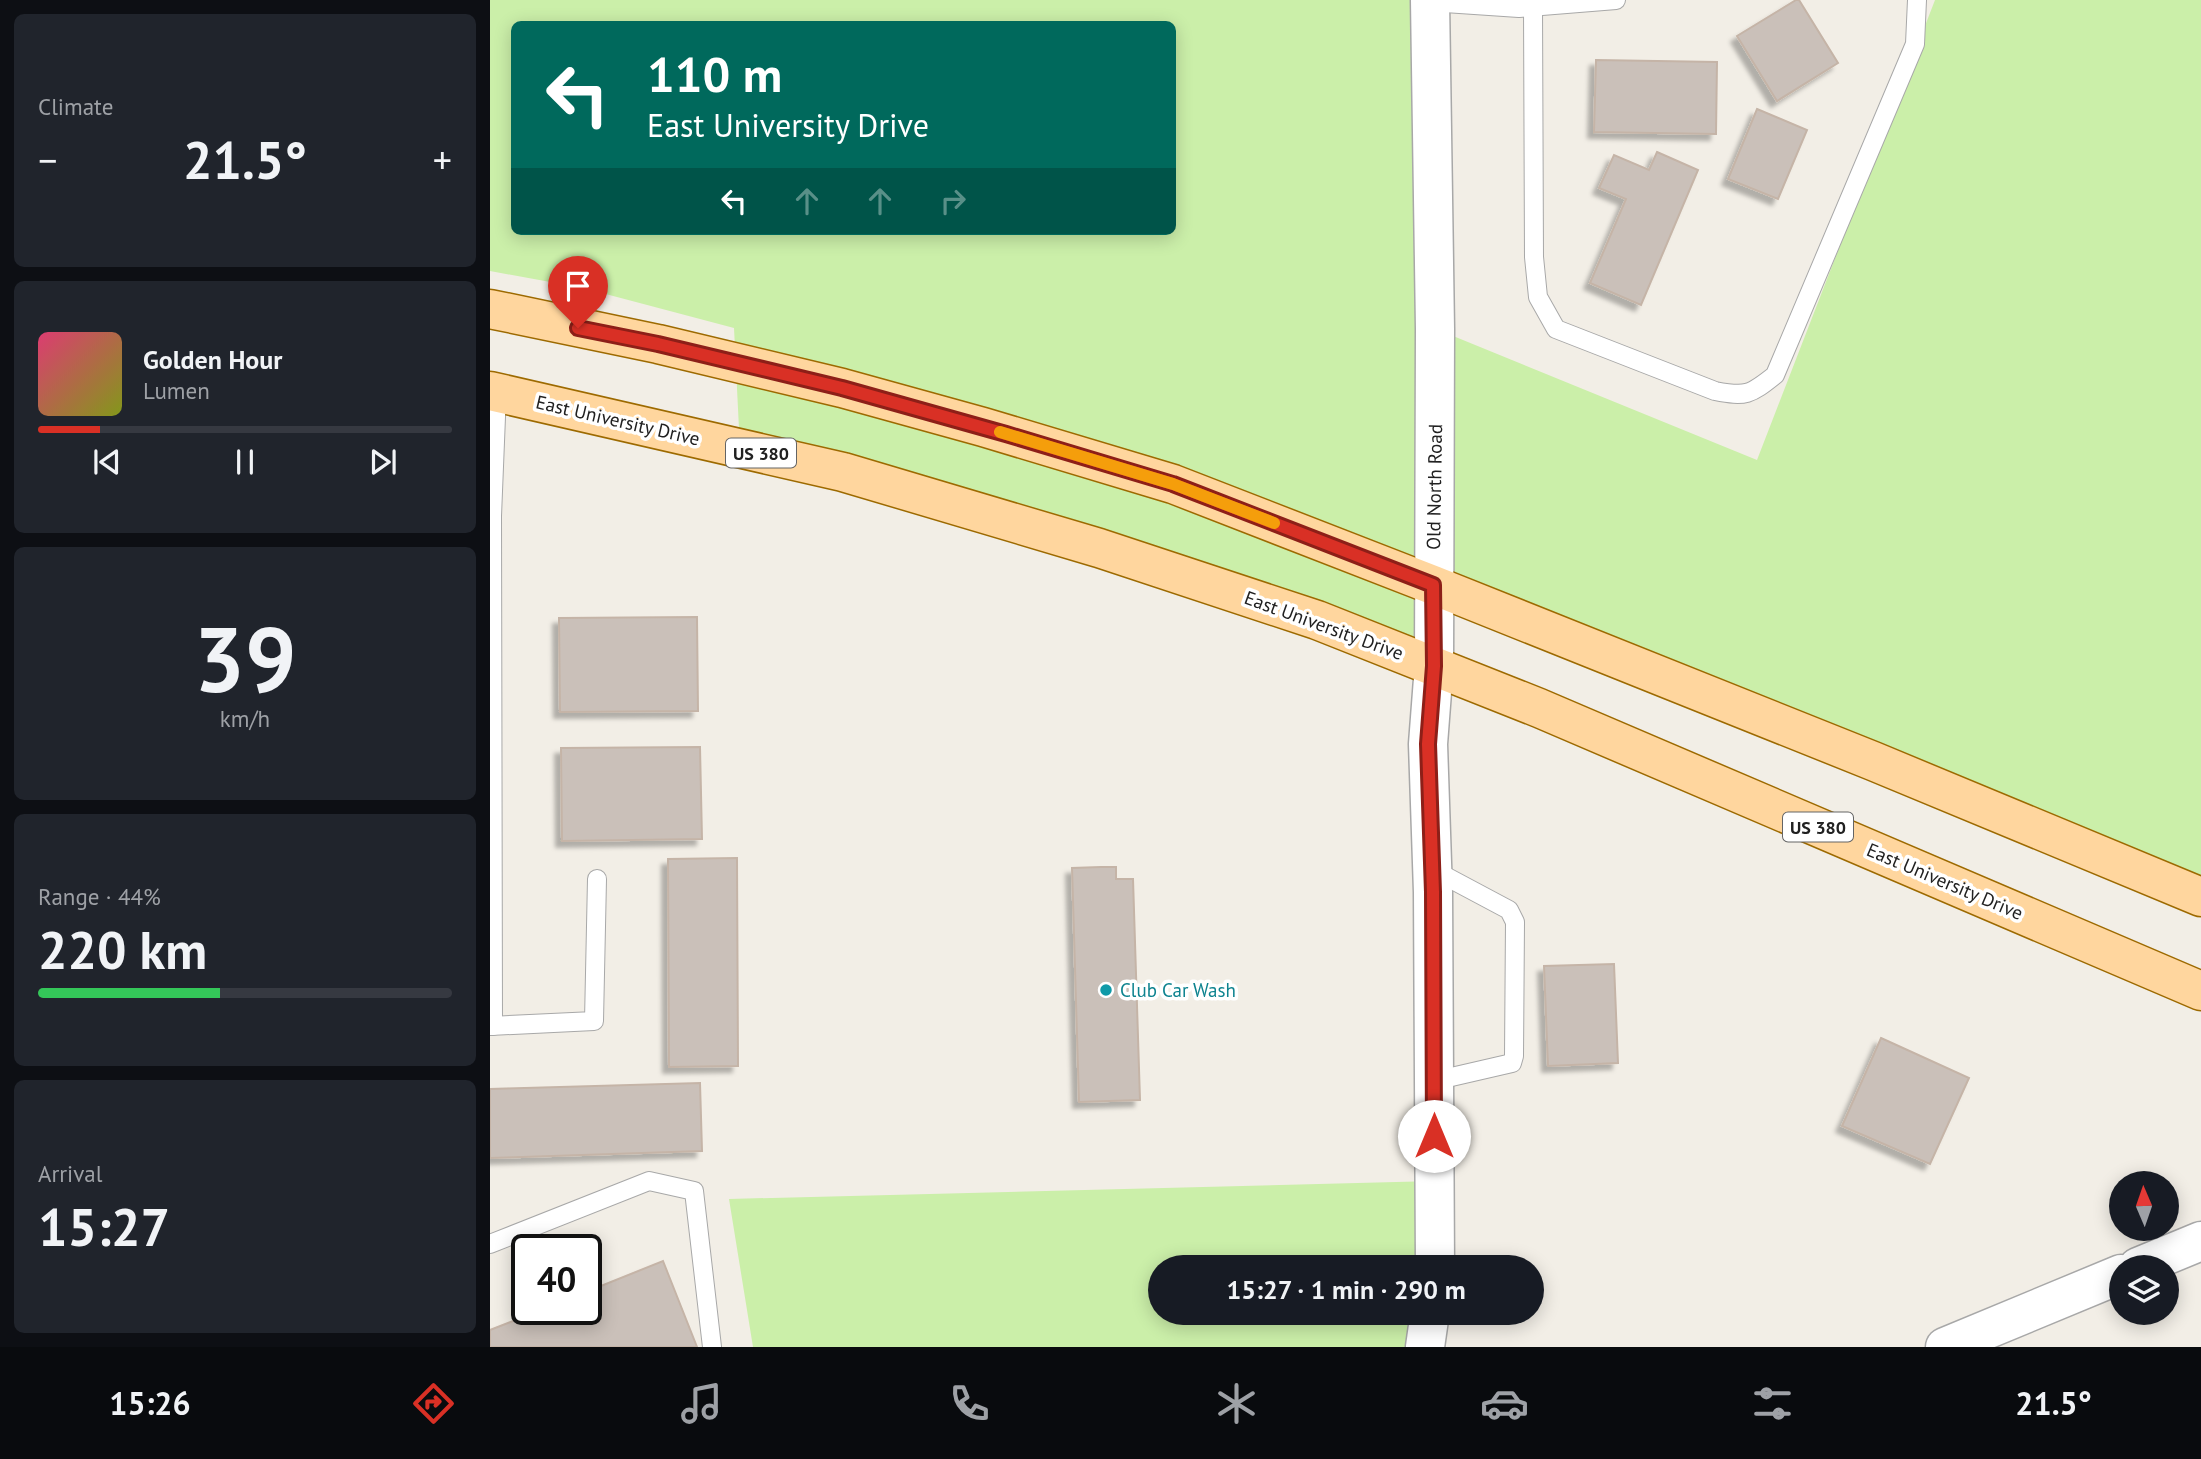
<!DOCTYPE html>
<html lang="en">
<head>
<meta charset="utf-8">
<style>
  :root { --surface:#171b24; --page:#20242c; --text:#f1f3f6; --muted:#9ea1a6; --line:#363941; --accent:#d93025 }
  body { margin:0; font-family:"PT Sans",sans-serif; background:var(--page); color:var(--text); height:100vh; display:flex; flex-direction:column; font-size:26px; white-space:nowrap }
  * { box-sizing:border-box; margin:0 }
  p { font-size:23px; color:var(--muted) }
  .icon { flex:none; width:38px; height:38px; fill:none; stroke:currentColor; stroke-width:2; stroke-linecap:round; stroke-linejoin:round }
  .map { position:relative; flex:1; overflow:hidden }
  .details { display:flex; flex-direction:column; gap:14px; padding:14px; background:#0d0f14; width:490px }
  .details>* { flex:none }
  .banner { position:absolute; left:21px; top:21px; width:665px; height:214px; border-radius:10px; box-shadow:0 4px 18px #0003; background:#00695c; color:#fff; overflow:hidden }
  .needle { width:46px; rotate:358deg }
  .buttons { position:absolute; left:1619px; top:1171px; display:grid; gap:14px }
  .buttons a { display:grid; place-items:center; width:70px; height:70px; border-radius:50%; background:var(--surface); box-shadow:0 4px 18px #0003; font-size:35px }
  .speed { position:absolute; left:21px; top:1234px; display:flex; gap:14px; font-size:35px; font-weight:700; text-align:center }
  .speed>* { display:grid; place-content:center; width:91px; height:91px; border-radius:50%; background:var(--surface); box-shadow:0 4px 18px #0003; line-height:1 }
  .speed .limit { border:4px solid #111; border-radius:10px; background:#fff; color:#111 }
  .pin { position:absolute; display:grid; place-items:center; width:60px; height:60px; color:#fff; margin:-72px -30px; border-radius:50% 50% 50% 0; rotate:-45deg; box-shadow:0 0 7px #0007 }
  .pin .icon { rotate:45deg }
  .me { position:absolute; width:77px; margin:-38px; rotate:0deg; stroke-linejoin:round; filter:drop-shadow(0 0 5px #0008) }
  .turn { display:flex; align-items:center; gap:24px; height:147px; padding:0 21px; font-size:32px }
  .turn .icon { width:91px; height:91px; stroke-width:2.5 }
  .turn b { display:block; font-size:49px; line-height:60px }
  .lanes { display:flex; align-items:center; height:66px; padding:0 21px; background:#0003; justify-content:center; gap:35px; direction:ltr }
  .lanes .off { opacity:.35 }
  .big { font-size:52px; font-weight:700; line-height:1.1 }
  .details .card { flex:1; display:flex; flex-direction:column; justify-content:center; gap:10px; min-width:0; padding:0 24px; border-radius:10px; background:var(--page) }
  .details .dial { align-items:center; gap:0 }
  .dial b { font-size:91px; line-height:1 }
  .song { display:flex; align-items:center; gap:21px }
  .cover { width:84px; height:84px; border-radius:10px; background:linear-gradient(135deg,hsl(340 70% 55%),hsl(70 70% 35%)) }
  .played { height:7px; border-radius:4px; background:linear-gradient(90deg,var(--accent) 15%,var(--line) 15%) }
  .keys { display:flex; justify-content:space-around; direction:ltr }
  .heat { display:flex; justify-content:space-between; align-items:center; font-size:38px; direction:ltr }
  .charge { height:10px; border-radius:5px; background:linear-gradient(90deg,#34c759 44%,var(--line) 0) }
  .trip { position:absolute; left:658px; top:1255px; width:396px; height:70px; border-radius:35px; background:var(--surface); box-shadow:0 4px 18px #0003; font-weight:700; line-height:70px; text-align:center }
  .tab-bar { display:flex; height:112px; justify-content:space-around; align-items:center; background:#090b0e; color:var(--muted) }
  .tab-bar .icon { width:49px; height:49px }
  .tab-bar .selected { color:var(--accent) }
  .tab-bar b { font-size:32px; color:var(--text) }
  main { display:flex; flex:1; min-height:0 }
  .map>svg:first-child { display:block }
</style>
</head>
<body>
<main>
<section class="details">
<div class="card"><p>Climate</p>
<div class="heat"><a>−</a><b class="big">21.5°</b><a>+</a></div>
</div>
<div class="card">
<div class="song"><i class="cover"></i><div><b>Golden Hour</b><p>Lumen</p></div></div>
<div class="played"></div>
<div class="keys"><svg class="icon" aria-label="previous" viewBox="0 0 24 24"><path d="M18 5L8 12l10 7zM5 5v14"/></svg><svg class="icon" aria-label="pause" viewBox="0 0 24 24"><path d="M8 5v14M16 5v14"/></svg><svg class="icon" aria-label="next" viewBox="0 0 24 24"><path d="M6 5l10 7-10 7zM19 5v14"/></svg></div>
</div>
<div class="card dial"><b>39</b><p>km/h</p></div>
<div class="card"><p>Range · 44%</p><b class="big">220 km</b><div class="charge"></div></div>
<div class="card"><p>Arrival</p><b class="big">15:27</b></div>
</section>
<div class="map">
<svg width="1711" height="1347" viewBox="0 0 1711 1347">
  <defs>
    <filter id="shadow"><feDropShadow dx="-6" dy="6" stdDeviation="2" flood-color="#0004"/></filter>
  </defs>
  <rect width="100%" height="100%" fill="#f2eee6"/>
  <!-- grass -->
  <g fill="#cbefa9" fill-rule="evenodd">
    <path d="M0,0H940L946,329L1267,460L1445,0H1711V897L944,585V666L250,449L244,328L93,288L0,271ZM24,24H682V231H24Z"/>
    <polygon points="945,1181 945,1267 670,1267 670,1312 940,1313 935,1347 263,1347 239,1199"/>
  </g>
  <!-- building -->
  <g fill="#cac0b9" stroke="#c5b4a7" stroke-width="2" filter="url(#shadow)">
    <polygon points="1306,0 1309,0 1348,63 1287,101 1247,36"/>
    <polygon points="1106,60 1227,62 1226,134 1104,132"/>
    <polygon points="1267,109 1317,130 1288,199 1238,179"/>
    <polygon points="1167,152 1208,170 1151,305 1100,283 1136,199 1109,188 1124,155 1159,170"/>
    <polygon points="207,617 208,711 70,712 69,618"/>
    <polygon points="210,747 212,839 72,841 71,748"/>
    <polygon points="247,858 248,1066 179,1067 178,859"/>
    <polygon points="611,867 626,867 626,879 643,879 650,1100 589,1102 582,868"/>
    <polygon points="1124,964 1128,1063 1058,1066 1054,966"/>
    <polygon points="1391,1038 1479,1078 1440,1164 1352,1126"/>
    <polygon points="210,1083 212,1151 0,1158 0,1089"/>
    <polygon points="173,1261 207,1347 0,1347 0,1330 54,1309 96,1309 96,1292"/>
  </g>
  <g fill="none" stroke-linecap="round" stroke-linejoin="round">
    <defs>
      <g id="service">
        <polyline points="940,2 1029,8 1126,0"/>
        <path d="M1043,7L1044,257L1048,297L1066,329L1225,391C1256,397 1260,395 1285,375L1425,44L1427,0"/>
        <polyline points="942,869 1019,910 1025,922 1024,1056 1022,1063 944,1081"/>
        <polyline points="0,1026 104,1021 107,879"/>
        <polyline points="3,1026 2,516 7,392"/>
        <polyline points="0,1244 159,1181 204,1191 222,1347"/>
      </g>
      <g id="tertiary">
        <polyline points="940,0 945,329 944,666 938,744 943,892 945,1267"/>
        <polyline points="1648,1267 1711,1241"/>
        <polyline points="935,1347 940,1312"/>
        <polyline points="1455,1347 1631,1274"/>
      </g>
      <g id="primary">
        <polyline points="0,309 168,344 352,388 493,427 683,484 943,585 1383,761 1711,897"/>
        <polyline points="0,391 353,472 609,548 827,620 1049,708 1711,991"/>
      </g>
    </defs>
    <!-- service casing -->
    <use href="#service" stroke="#a8a8a8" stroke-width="20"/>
    <!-- tertiary casing -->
    <use href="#tertiary" stroke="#a8a8a8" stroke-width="41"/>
    <!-- primary casing -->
    <use href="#primary" stroke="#9d6a00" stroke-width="41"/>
    <!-- service -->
    <use href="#service" stroke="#fff" stroke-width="18"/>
    <!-- tertiary -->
    <use href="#tertiary" stroke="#fff" stroke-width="38"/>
    <!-- primary -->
    <use href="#primary" stroke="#ffd69e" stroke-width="38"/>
  </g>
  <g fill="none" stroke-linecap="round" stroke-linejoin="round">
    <defs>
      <polyline id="route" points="88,328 168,344 352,388 516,434 683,484 943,585 944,666 938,744 943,892 944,1136"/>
    </defs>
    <!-- route casing -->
    <use href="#route" stroke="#8d1f18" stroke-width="18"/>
    <!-- route -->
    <use href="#route" stroke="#d93025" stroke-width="12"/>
    <!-- slow -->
    <polyline stroke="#f59e0b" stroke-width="12" points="510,432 683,484 784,523"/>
  </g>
  <!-- markers -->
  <circle fill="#0f9aa8" stroke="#fff" stroke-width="2.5" cx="616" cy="990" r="7"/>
  <g text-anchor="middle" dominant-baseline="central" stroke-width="7" stroke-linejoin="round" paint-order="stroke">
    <!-- shield labels -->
    <g fill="#fff" stroke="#646464" stroke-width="2">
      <rect x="236" y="438.5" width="70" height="29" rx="5"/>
      <rect x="1293" y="812.5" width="70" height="29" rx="5"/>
    </g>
    <g font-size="18" font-weight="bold" fill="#212121">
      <text x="271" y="453">US 380</text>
      <text x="1328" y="827">US 380</text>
    </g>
    <!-- street labels -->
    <g font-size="19" fill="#212121" stroke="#fff">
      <text transform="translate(128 420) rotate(13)">East University Drive</text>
      <text transform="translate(944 487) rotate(-89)">Old North Road</text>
      <text transform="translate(834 625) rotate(20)">East University Drive</text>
      <text transform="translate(1455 881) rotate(23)">East University Drive</text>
    </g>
    <!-- culture labels -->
    <g font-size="19" fill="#0d838f" stroke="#fff" text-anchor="start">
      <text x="630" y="990">Club Car Wash</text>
    </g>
  </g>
</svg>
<div class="buttons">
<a><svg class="needle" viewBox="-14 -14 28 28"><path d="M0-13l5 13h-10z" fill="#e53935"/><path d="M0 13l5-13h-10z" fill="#9ea1a6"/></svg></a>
<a><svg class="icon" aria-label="layers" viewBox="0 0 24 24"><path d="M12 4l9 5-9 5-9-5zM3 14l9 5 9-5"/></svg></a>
</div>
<div class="speed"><div class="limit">40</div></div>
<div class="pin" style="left:88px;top:328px;background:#d93025"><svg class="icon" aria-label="arrive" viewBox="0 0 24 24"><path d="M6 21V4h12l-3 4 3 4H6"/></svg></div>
<svg class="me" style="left:944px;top:1136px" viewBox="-20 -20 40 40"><circle r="19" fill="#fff"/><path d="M0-13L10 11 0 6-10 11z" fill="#d93025"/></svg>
<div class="trip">15:27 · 1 min · 290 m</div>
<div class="banner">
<div class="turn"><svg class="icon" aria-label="left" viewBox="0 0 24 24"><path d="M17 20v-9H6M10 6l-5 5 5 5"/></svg><div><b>110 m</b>East University Drive</div></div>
<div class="lanes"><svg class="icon" aria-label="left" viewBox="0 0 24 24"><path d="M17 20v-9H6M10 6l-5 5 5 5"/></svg><svg class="icon off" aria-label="ahead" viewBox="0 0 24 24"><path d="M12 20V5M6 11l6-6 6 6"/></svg><svg class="icon off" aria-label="ahead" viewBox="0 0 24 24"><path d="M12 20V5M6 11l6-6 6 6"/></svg><svg class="icon off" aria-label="right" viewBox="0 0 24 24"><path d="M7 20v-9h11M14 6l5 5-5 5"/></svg></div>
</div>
</div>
</main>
<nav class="tab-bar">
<b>15:26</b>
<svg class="icon selected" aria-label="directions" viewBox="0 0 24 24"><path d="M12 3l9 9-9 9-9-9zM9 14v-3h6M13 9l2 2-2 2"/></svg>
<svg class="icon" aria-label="music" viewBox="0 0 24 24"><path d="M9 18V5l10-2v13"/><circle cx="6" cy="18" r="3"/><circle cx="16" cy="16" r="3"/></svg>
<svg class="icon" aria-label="phone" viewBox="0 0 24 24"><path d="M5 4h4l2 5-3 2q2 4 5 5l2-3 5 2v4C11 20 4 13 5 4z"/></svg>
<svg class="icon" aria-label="climate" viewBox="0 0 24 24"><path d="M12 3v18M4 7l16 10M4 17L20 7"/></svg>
<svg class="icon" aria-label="car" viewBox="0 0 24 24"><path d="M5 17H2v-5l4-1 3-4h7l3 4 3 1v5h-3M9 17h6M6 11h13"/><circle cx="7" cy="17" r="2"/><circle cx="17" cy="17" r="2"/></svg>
<svg class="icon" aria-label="filters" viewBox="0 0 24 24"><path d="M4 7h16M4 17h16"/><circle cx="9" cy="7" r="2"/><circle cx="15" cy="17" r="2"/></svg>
<b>21.5°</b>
</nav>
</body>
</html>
